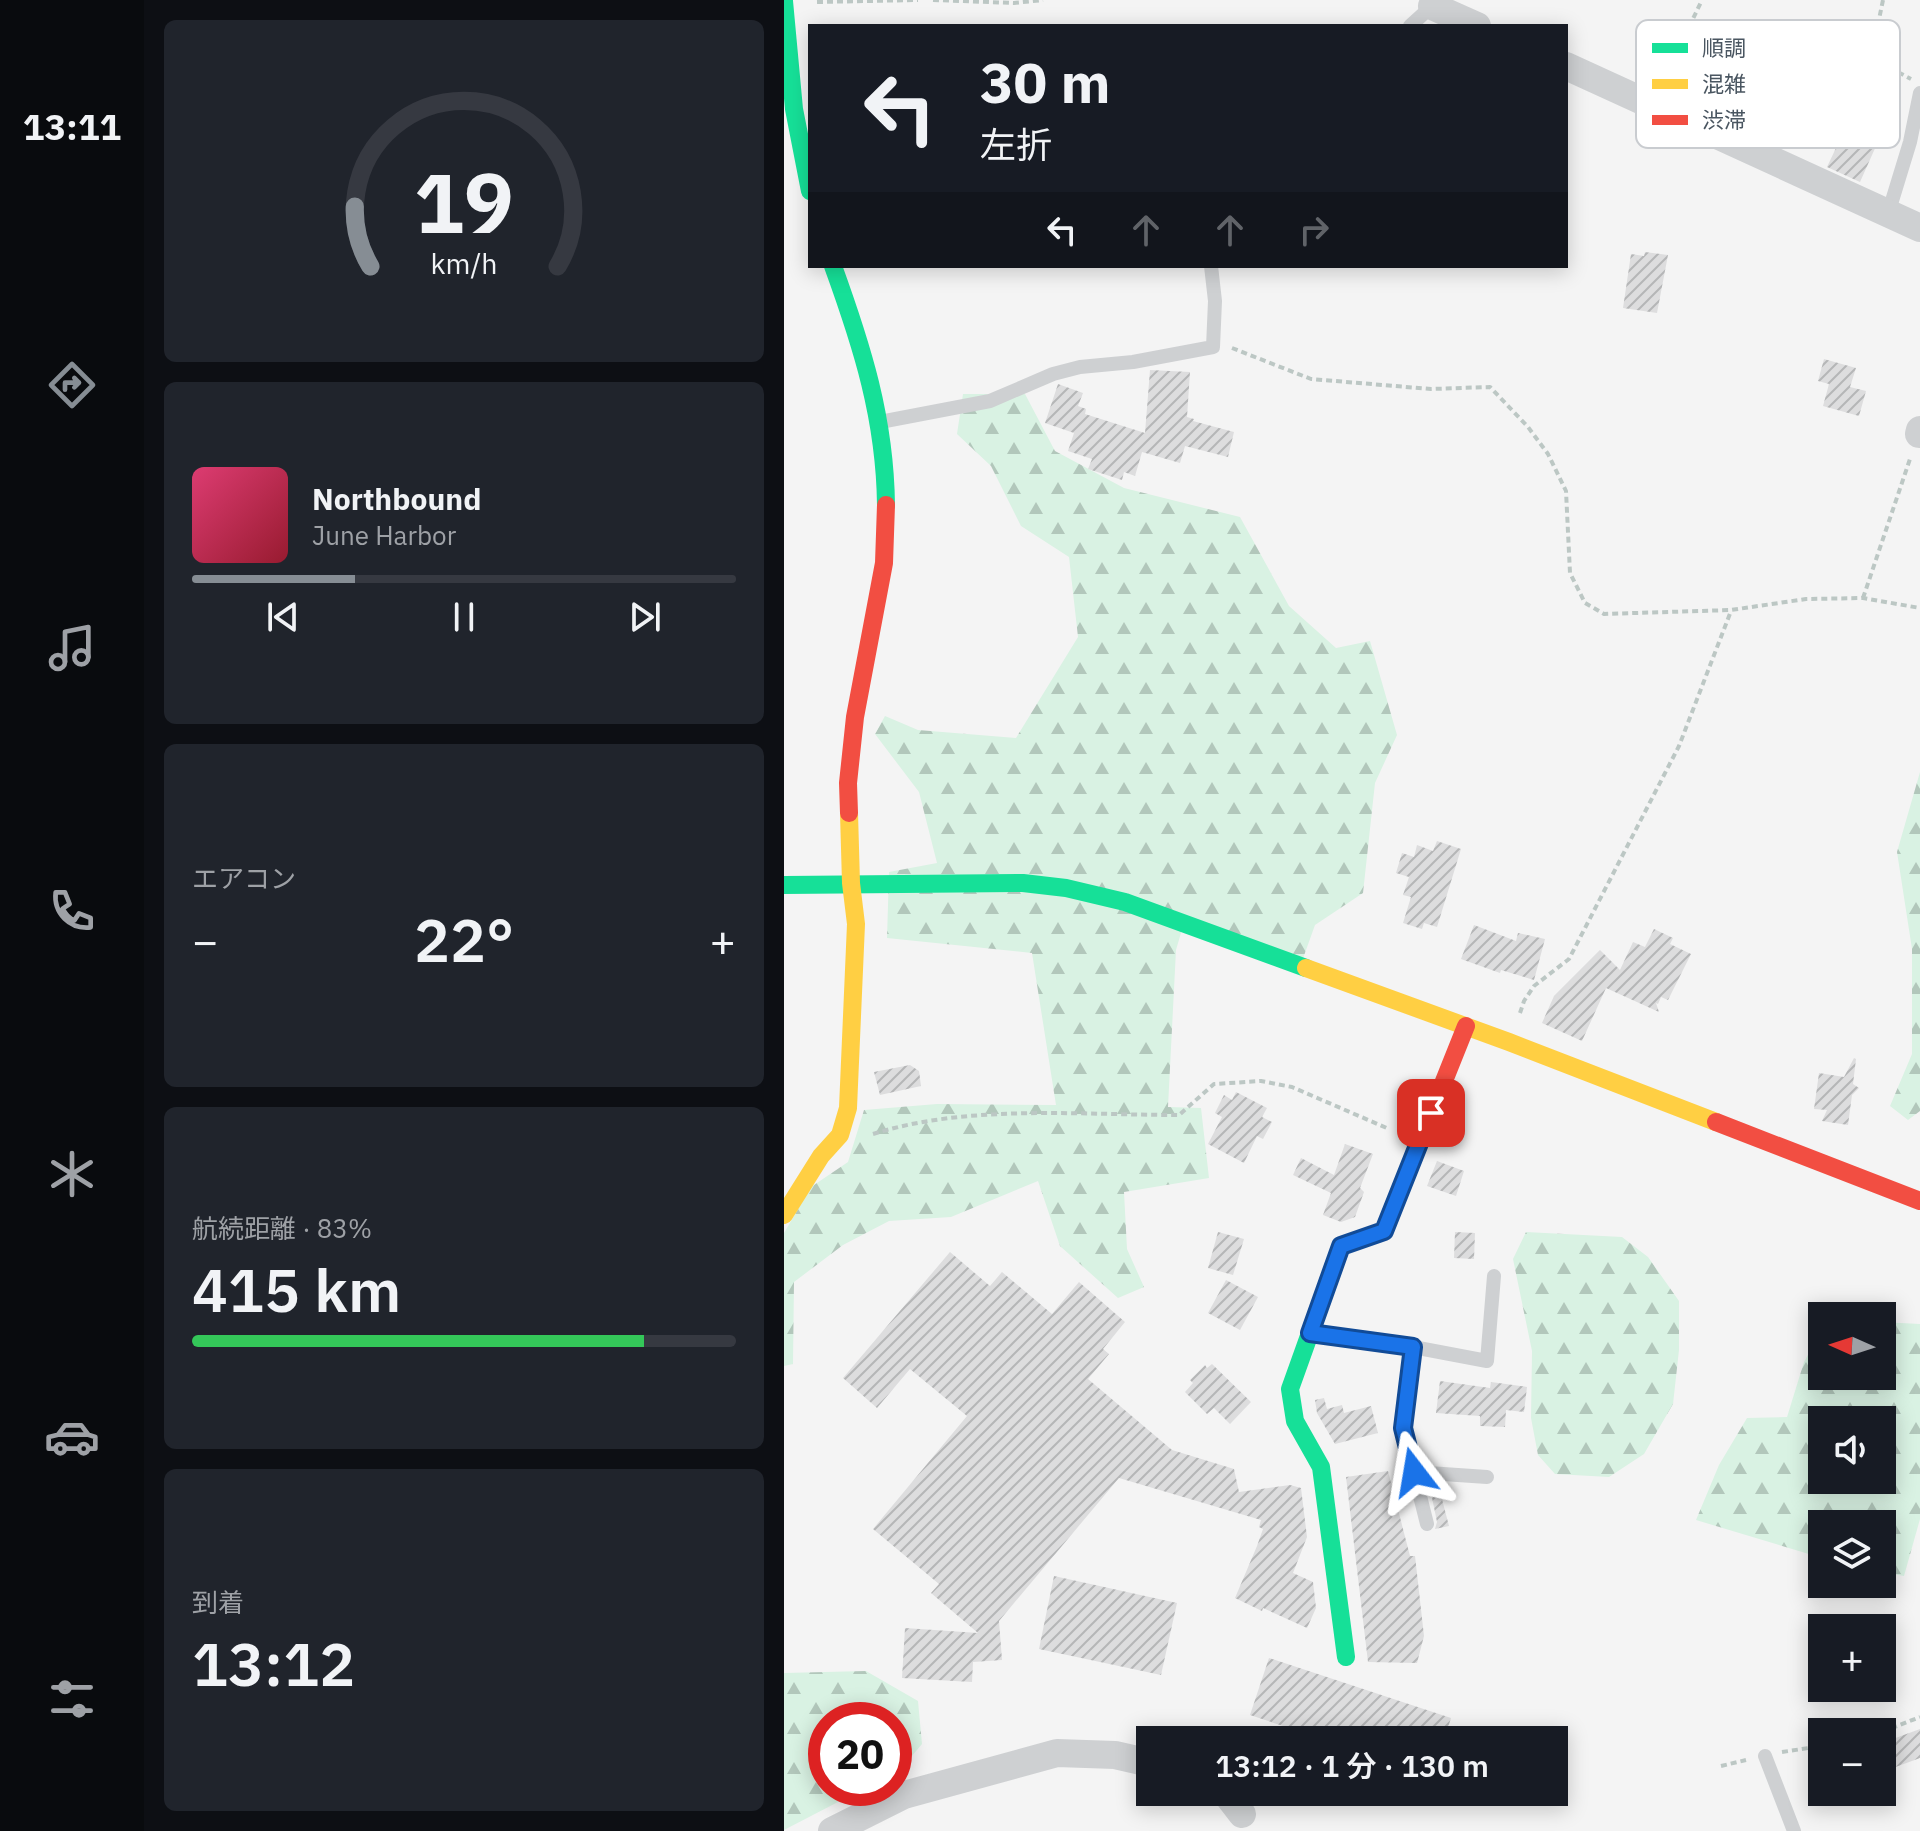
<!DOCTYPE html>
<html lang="ja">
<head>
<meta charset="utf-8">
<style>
  :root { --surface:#171b24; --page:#20242c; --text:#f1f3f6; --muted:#9ea1a6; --line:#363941; --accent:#868d94 }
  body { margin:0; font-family:"IBM Plex Sans","Noto Sans JP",sans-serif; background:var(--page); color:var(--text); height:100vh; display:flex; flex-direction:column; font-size:30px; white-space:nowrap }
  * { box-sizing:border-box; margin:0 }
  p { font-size:26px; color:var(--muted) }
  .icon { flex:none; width:44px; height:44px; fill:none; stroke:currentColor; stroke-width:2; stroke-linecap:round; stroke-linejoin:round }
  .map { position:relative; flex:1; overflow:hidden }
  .drawer { display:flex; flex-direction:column; gap:20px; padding:20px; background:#0d0f14; width:640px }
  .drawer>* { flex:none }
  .hud { position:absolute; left:24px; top:24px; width:760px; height:244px; border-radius:0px; box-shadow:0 4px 20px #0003; background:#171b24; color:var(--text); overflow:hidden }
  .needle { width:52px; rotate:273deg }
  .tools { position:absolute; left:1024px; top:1302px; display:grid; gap:16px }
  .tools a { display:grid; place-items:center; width:88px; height:88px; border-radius:0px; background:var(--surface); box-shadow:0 4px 20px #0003; font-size:40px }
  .speed { position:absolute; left:24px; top:1702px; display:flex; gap:16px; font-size:40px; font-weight:700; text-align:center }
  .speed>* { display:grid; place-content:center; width:104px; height:104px; border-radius:50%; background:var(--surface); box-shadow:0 4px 20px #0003; line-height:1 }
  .speed .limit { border:12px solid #d22; background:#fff; color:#111 }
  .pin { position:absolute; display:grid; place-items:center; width:68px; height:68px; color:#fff; margin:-34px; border-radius:16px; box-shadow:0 4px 12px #0006 }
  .me { position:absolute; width:88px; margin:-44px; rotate:346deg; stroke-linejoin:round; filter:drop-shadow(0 0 6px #0008) }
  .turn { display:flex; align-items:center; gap:28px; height:168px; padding:0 40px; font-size:36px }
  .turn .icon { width:104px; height:104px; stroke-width:2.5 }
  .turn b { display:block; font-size:56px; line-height:68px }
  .lanes { display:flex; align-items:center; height:76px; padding:0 40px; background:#0003; justify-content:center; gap:40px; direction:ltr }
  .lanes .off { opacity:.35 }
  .big { font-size:60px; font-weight:600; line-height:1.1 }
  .drawer .card { flex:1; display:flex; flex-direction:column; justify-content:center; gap:12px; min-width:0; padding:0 28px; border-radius:12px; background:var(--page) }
  .drawer .dial { align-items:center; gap:0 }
  .dial svg { height:208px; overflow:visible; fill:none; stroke:var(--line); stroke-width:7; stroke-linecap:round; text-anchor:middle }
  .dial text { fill:var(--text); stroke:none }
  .song { display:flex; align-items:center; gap:24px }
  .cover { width:96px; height:96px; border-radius:12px; background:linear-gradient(135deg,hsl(340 70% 55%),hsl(350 70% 35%)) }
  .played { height:8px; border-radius:4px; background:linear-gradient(90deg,var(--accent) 30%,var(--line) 30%) }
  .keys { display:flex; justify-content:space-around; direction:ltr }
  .heat { display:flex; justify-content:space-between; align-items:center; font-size:44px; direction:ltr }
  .charge { height:12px; border-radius:6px; background:linear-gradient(90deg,#34c759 83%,var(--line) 0) }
  .trip { position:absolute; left:352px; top:1726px; width:432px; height:80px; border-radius:0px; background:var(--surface); box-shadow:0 4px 20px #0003; font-weight:600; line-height:80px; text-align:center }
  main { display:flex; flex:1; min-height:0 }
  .dock { display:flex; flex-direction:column; width:144px; justify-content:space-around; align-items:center; background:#090b0e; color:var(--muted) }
  .dock .icon { width:56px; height:56px }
  .dock .on { color:var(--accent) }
  .dock b { font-size:36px; color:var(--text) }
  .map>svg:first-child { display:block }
</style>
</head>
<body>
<main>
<nav class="dock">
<b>13:11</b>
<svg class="icon on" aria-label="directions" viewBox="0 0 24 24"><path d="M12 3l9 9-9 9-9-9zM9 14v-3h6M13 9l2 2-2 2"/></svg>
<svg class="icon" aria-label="music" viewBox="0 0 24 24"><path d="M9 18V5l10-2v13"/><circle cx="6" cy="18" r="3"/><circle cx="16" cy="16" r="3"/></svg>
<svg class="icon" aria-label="phone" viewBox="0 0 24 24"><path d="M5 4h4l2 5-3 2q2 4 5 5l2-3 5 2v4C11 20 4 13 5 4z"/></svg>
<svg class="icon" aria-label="climate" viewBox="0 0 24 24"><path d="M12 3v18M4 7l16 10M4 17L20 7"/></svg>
<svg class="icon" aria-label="car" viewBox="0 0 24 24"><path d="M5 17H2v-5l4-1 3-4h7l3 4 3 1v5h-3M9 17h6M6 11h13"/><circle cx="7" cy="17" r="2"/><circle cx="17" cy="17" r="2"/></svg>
<svg class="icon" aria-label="filters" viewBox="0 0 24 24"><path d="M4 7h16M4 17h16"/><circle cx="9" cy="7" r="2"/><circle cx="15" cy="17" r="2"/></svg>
</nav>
<section class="drawer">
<div class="card dial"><svg viewBox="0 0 100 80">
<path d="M14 69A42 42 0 1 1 86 69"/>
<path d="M14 69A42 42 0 0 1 8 46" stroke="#868d94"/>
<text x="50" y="56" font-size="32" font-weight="700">19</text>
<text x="50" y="72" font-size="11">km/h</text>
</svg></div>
<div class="card">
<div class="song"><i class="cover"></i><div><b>Northbound</b><p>June Harbor</p></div></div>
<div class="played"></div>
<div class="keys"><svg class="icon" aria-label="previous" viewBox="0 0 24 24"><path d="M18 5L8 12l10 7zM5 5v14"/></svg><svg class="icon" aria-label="pause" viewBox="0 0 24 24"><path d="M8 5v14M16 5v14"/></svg><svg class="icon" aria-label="next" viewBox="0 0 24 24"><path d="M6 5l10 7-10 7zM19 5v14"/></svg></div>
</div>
<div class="card"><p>エアコン</p>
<div class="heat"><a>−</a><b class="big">22°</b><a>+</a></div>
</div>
<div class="card"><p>航続距離 · 83%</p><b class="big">415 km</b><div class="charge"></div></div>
<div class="card"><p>到着</p><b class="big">13:12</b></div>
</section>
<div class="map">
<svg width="1136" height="1831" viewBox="0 0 1136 1831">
  <defs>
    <pattern id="forest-firs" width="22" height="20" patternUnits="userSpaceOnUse" patternTransform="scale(2)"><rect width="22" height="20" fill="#d9f2e3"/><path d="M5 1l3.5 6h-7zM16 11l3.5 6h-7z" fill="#b2c7bb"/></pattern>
    <pattern id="building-hatch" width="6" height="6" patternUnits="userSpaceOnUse" patternTransform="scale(2)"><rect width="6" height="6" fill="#ddddde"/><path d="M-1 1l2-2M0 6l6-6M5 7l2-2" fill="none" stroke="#b5b6b7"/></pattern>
  </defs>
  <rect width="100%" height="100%" fill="#f4f4f4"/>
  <!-- forest -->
  <g fill="url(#forest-firs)" fill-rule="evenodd">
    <polygon points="179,394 241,394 271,451 340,488 456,517 505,606 552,648 586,641 613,735 591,783 579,893 531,925 517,964 401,919 392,950 384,1107 417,1108 425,1178 340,1192 343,1249 360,1287 334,1298 276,1246 254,1181 167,1217 105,1221 59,1245 10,1282 9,1364 0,1366 0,1233 27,1187 64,1162 80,1110 153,1104 272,1105 248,953 103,938 105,872 153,863 135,792 91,734 101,716 134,730 232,738 294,637 285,557 237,526 207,466 173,434"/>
    <polygon points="1136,772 1136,1111 1124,1120 1106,1106 1128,1054 1128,949 1113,852"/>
    <polygon points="742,1232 838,1237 864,1257 895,1301 895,1350 889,1404 860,1454 825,1477 771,1474 754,1455 747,1418 748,1351 729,1259"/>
    <path d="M1098,1322L1136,1324V1519L1120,1576L1098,1572V1524H1038V1558L912,1520L935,1465L963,1418L1003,1417L1020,1362L1038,1329V1376H1098ZM1098,1420V1480H1038V1420Z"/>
    <polygon points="82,1671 134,1701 138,1744 116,1770 110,1773 110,1720 42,1720 42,1788 81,1788 0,1830 0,1673"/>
  </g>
  <!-- building -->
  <g fill="url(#building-hatch)">
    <polygon points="1079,84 1113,99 1076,182 1043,167 1069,112 1066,111"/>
    <polygon points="861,252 884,255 873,313 839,308 847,254 860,256"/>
    <polygon points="1040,359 1072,368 1066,387 1082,391 1075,416 1039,406 1045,384 1034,381"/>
    <polygon points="366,370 406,372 403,417 410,419 409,421 450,432 444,457 401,446 396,463 358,452 351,476 340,472 338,480 304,469 308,459 284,451 290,433 261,423 274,384 299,393 294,406 302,409 301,414 361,433"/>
    <polygon points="653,841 677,849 653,927 640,923 638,929 619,923 627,897 619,895 625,877 612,873 618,853 630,857 633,845 649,851"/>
    <polygon points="690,925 732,941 734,933 761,939 750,980 717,970 716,973 677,959"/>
    <polygon points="870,929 889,938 886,944 907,954 884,1000 877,997 874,1004 872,1003 875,1012 822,988 798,1041 758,1023 770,996 816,950 836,970 849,942 861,947"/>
    <polygon points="1070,1058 1072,1059 1069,1084 1075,1088 1068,1095 1064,1125 1038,1121 1043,1110 1030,1109 1035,1073 1060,1077"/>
    <polygon points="126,1065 135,1071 137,1086 96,1095 90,1072"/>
    <polygon points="452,1092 483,1108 478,1117 488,1122 479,1139 473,1136 460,1163 424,1144 438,1117 431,1113 440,1095 448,1100"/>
    <polygon points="561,1144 589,1154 576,1188 580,1192 571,1217 557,1222 539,1215 547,1193 509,1175 517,1158 550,1175"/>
    <polygon points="653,1161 680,1171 672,1196 643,1186"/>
    <polygon points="434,1232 460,1239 449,1275 424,1268"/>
    <polygon points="671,1232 691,1233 690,1259 670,1258"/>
    <polygon points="166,1252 206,1286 218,1272 268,1314 295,1282 341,1322 319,1349 325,1354 304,1379 388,1450 450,1469 455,1492 506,1485 517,1488 523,1537 509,1573 529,1582 532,1608 523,1628 479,1608 478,1611 451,1598 473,1546 479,1529 475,1527 477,1520 335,1478 215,1621 218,1660 189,1662 188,1682 118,1678 121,1628 194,1633 147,1593 155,1584 89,1529 183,1416 126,1369 93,1408 59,1378"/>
    <polygon points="442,1280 474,1297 456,1330 424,1313"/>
    <polygon points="428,1364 467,1402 446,1424 430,1408 423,1414 401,1392 409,1383 406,1380 421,1365 423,1368"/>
    <polygon points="656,1381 706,1388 707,1382 743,1387 740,1412 722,1410 721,1427 696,1426 696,1416 652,1413"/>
    <polygon points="540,1398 543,1409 558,1405 560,1413 587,1406 594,1433 551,1444 533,1413 531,1400"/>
    <polygon points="604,1471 626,1556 631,1556 640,1636 633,1663 584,1662 562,1477"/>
    <polygon points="645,1483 654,1484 665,1526 651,1529 653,1522"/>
    <polygon points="270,1576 393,1603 377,1675 255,1649"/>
    <polygon points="485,1658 667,1718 660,1740 541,1740 466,1715"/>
    <polygon points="1136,1729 1136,1758 1098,1772 1098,1743"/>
  </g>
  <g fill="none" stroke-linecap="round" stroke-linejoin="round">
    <!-- path -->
    <g stroke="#bcc7c4" stroke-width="4" stroke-dasharray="6 4" stroke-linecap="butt">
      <polyline points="149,0 230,3 259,0"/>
      <polyline points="1099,0 1087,58 1127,79"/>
      <polyline points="33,2 134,0"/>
      <polyline points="879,81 918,0"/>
      <polyline points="448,348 527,379 647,389 706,387 744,427 764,454 782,491 786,573 801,603 820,614 947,610 1022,599 1079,598 1136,608"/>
      <polyline points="1079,598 1127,456"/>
      <polyline points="736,1013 740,1001 750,986 785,959 895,746 947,611"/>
      <path d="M89,1134C184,1104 296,1115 395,1115L430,1084L477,1081L508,1087L605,1129"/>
      <polyline points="1098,1732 1136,1717"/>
      <polyline points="998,1752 1038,1746"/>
      <polyline points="937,1766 962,1760"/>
    </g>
    <!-- lane -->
    <g stroke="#ced0d2" stroke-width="14">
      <polyline points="626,26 648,6"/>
      <polyline points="1104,214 1126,142 1136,93"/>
      <polyline points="96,422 206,401 269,374 296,367 349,362 429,347 431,301 427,266"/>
      <polyline points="527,1333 629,1347 703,1361 710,1276"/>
      <polyline points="629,1347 619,1428 643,1524"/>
      <polyline points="630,1472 703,1477"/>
      <polyline points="981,1756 1010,1831"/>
    </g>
    <!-- street -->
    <g stroke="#ced0d2" stroke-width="28">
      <polyline points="648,6 693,26"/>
      <polyline points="782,66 1136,228"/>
      <polyline points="1135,434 1136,430"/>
      <polyline points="441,1792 458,1814"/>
      <polyline points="48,1831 120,1795 273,1753 331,1755 366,1763"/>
    </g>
    <!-- fast -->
    <g stroke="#16e098" stroke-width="18">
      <polyline points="0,1 10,109 26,191"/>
      <path d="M49,266C78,346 101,418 102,505"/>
      <polyline points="0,885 239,883 282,888 341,902 522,968"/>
      <polyline points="555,1252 506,1389 511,1421 537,1467 562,1657"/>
    </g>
    <!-- slow -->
    <g stroke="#ffcf43" stroke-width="18">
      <polyline points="522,968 725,1042 932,1122"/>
      <polyline points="0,1215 37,1156 56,1135 64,1108 72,924 67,883 65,813"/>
    </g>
    <!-- jam -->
    <g stroke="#f24e42" stroke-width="18">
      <polyline points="65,813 64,783 71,717 100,563 102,505"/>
      <polyline points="932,1122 1136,1201"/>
      <polyline points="555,1252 557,1246 600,1231 682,1026"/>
    </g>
  </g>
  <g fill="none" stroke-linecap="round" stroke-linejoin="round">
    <defs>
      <polyline id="route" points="630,1472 619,1428 629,1347 526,1333 557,1246 600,1231 647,1113"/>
    </defs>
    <!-- route casing -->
    <use href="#route" stroke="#114b97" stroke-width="20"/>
    <!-- route -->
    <use href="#route" stroke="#1a73e8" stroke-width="14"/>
  </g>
  <!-- legend -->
  <rect x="852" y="20" width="264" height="128" rx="12" fill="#fff" stroke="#c9ccd0" stroke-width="2"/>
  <rect x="868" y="43" width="36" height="10" fill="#16e098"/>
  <rect x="868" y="79" width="36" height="10" fill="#ffcf43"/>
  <rect x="868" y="115" width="36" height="10" fill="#f24e42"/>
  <g font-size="22" fill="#4a5661">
    <text x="918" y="56">順調</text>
    <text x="918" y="92">混雑</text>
    <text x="918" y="128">渋滞</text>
  </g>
</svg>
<div class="tools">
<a><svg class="needle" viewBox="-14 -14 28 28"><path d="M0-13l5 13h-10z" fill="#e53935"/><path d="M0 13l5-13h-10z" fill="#9ea1a6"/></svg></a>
<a><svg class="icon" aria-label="sound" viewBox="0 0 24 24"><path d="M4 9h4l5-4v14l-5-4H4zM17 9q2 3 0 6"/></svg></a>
<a><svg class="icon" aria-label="layers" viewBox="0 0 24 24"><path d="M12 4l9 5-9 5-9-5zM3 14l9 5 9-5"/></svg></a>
<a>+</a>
<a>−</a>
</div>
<div class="speed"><div class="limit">20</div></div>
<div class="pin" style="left:647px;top:1113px;background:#d93025"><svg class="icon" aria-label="arrive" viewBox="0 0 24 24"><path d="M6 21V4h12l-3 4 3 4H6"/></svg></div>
<svg class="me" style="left:630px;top:1472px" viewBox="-20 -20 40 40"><path d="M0-17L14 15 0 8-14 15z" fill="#1a73e8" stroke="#fff" stroke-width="4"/></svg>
<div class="trip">13:12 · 1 分 · 130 m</div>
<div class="hud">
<div class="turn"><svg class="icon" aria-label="left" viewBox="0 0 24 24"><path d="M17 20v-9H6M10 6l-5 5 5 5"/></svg><div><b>30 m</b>左折</div></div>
<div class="lanes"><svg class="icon" aria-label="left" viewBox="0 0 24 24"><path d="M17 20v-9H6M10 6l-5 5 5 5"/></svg><svg class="icon off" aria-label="ahead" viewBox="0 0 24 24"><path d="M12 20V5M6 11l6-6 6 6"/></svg><svg class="icon off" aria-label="ahead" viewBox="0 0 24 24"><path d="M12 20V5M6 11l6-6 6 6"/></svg><svg class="icon off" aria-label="right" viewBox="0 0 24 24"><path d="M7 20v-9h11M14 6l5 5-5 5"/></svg></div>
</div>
</div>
</main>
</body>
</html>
